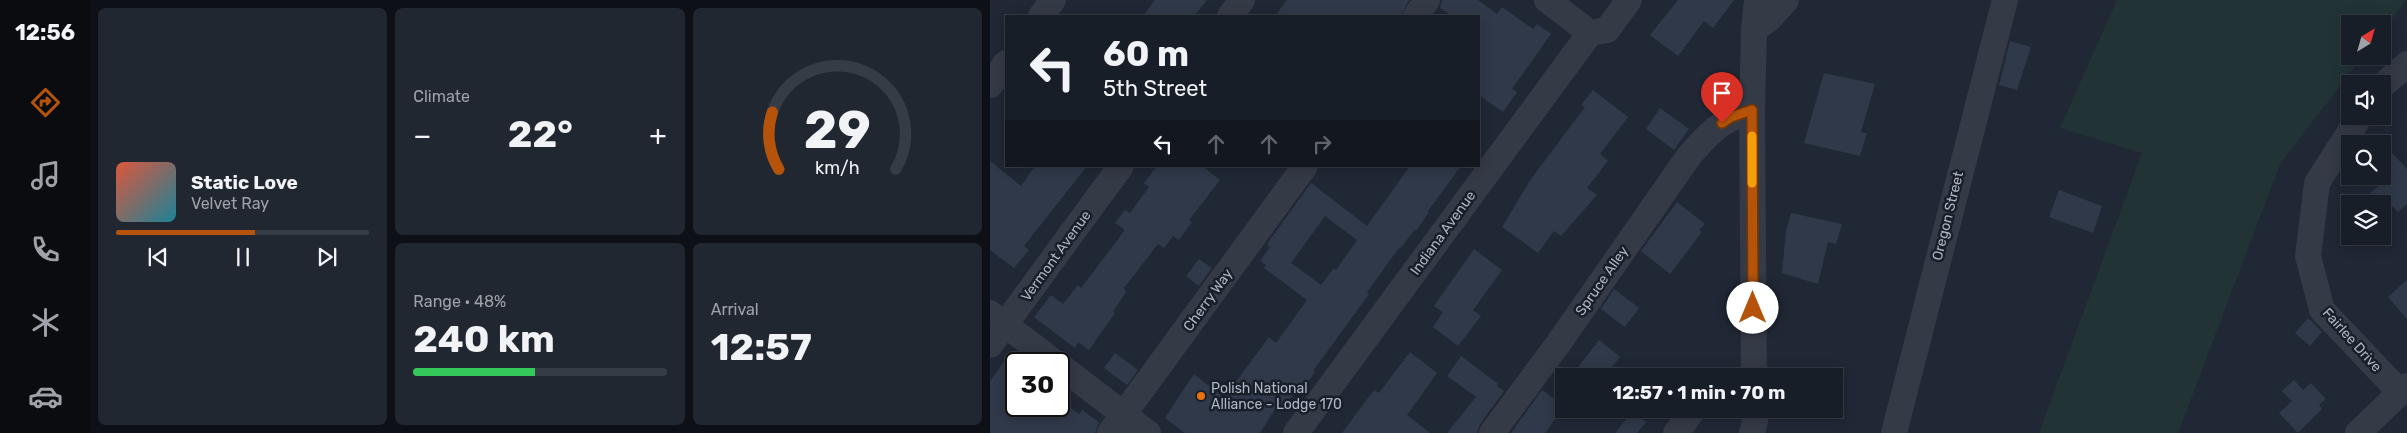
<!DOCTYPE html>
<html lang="en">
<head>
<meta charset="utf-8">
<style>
  :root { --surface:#181e28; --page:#212730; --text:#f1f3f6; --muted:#9fa2a8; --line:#363c45; --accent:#b45309 }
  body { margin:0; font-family:Rubik,sans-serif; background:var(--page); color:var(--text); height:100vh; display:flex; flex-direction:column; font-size:19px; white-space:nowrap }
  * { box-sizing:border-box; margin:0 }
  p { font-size:16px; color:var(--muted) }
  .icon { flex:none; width:28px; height:28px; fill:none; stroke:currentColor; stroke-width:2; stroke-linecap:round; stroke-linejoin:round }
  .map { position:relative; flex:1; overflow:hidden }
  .sheet { display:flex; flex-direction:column; gap:8px; padding:8px; background:#0d1016; width:900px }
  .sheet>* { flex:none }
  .hud { position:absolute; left:15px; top:15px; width:475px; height:152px; border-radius:0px; box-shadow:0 2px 12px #0003,0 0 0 1px var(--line); background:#181e28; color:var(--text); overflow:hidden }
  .needle { width:32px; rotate:37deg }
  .controls { position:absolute; left:1351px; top:15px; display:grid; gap:10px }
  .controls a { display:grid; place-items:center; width:50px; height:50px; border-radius:0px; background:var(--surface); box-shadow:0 2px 12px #0003,0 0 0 1px var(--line); font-size:25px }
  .speed { position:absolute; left:15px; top:352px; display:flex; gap:10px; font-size:25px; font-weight:700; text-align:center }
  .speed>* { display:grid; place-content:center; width:65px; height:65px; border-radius:50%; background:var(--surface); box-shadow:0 2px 12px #0003,0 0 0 1px var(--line); line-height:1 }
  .speed .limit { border:2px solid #111; border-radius:8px; background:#fff; color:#111 }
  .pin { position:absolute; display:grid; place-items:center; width:42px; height:42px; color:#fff; margin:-51px -21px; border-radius:50% 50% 50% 0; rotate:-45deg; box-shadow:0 0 5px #0007 }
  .pin .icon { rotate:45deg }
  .me { position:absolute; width:55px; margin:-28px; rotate:0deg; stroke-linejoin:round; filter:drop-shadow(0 0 4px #0008) }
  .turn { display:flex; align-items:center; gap:18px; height:105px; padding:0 15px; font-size:22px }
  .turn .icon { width:65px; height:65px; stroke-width:2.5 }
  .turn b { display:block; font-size:35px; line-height:42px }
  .lanes { display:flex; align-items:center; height:48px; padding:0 15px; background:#0003; justify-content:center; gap:25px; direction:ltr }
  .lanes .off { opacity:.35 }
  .big { font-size:38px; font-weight:700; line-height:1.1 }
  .sheet .tile { flex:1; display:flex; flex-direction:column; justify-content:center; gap:8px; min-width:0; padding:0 18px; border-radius:8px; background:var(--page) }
  .sheet .dial { align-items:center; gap:0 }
  .dial svg { height:130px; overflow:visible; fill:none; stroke:var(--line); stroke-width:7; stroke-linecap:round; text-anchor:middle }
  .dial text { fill:var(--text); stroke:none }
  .song { display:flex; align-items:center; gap:15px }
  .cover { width:60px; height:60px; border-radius:8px; background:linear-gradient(135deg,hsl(10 70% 55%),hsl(190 70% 35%)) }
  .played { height:5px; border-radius:2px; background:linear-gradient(90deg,var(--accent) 55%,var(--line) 55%) }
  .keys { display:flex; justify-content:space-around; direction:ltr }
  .heat { display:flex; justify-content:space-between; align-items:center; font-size:28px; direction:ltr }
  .charge { height:8px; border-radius:4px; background:linear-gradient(90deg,#34c759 48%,var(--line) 0) }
  .sheet .tiles { flex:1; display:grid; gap:8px; grid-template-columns:repeat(3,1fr) }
  .tile:first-child { grid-row:span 2 }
  .trip { position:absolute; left:565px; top:368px; width:288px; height:50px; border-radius:0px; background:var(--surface); box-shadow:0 2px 12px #0003,0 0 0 1px var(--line); font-weight:700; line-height:50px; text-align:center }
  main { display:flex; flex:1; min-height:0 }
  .tab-bar { display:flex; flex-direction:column; width:90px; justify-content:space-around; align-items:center; background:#0a0c10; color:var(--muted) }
  .tab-bar .icon { width:35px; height:35px }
  .tab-bar .on { color:var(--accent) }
  .tab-bar b { font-size:22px; color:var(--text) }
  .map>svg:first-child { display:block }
</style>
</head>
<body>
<main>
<nav class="tab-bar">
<b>12:56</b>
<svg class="icon on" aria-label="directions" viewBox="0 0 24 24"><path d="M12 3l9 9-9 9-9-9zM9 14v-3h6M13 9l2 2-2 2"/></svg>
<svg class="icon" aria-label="music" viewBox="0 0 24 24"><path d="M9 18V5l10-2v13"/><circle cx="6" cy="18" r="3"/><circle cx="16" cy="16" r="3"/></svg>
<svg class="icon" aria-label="phone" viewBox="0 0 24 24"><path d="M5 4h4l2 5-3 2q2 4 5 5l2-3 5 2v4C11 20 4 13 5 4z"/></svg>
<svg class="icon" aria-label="climate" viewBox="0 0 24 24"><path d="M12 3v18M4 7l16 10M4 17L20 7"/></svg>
<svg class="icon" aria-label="car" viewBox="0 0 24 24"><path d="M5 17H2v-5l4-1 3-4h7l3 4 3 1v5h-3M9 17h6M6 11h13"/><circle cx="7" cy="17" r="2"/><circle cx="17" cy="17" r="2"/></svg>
</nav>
<section class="sheet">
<div class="tiles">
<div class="tile">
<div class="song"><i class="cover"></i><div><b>Static Love</b><p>Velvet Ray</p></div></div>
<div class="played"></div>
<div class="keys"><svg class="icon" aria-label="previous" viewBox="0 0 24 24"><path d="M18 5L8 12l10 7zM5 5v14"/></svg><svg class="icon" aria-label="pause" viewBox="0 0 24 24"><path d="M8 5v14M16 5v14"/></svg><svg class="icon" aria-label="next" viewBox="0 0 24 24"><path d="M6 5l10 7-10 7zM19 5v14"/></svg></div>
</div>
<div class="tile"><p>Climate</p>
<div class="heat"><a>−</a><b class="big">22°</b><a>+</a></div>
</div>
<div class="tile dial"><svg viewBox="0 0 100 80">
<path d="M14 69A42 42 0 1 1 86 69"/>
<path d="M14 69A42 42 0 0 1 10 34" stroke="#b45309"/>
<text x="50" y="56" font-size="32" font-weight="700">29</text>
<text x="50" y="72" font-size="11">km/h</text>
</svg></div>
<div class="tile"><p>Range · 48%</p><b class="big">240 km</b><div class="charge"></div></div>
<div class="tile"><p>Arrival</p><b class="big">12:57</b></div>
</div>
</section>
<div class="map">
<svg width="1417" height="433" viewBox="0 0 1417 433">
  <rect width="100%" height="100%" fill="#202835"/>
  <!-- green -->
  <polygon fill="#223336" points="1127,0 1416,0 1393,31 1392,24 1360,24 1360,56 1373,56 1290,164 1188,433 1049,433 1152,153 1070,128"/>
  <!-- building -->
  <g fill="#303949" fill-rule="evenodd">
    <polygon points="165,0 217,0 204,16 153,16"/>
    <polygon points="297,0 419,0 411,16 285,16"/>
    <polygon points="452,0 488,0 507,14 512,7 543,29 547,24 561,34 522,89 527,92 513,112 489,95 489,16 462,16 450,8"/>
    <polygon points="688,0 744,0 723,28 714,21 688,56 660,35"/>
    <polygon points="1020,41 1041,47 1027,90 1009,85"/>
    <polygon points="834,73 885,84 871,132 877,133 870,156 814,143"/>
    <polygon points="603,90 638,117 610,154 618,161 597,188 607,195 571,236 564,231 548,253 512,227 541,179 595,107 591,105"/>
    <polygon points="670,108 699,129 684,150 656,129"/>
    <polygon points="1402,153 1417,169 1417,204 1408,212 1400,204 1368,204 1395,180 1392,178 1392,161"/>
    <polygon points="0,161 31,186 45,166 97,166 34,246 39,250 24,268 0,250"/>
    <polygon points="167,166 212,166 230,180 199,220 202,222 189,240 183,236 174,248 168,244 134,288 136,292 123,312 125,313 99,350 88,342 85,348 44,317 61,295 73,304 88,285 91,288 135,230 125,223 135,210 140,213 159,187 154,183"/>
    <path d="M420,166H471L438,211L439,212L426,231L425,229L410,249L409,248L377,292L379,294L323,371L325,372L314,387L310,385L294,407L289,403L270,433H195L175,418L204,374L234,398L279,337L286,343L317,300L274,268L276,265L270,261L280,247L277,244L321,183L377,226ZM335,216L367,240L346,270L344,268L331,285L301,263Z"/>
    <polygon points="1069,190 1112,206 1103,233 1059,217"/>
    <polygon points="687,202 715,224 709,230 712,232 680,274 651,251"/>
    <polygon points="801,213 852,224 846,244 838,242 828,284 792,273 796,231"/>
    <polygon points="484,249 512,270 483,310 491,316 468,346 443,327 453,312 444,306"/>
    <polygon points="209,259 222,268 209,286 196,276"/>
    <polygon points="1417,280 1417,319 1398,297"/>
    <polygon points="624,289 649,308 635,327 611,309"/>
    <polygon points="1318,318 1332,332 1320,346 1305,333"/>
    <polygon points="609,340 630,357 614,376 603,376 589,366"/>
    <polygon points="420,352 447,373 417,415 440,433 352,433 384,390 389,393"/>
    <polygon points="125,353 148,370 137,385 114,368"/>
    <polygon points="471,356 508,384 507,386 514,391 490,424 487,433 457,433 486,397 457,376"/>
    <polygon points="15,360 26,368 26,406 70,406 73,402 89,414 92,410 109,422 105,433 0,433 0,381"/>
    <polygon points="1304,380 1313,390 1321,383 1336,399 1329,405 1332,409 1308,433 1289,413 1302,401 1292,391"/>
    <polygon points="552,390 574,406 555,433 521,433"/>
    <polygon points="643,411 656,422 647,433 625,433"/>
  </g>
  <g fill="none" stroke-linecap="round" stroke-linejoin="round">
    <!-- minor -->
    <g stroke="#343a46" stroke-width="26">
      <polyline points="557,0 600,33 617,30 639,0"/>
      <polyline points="51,16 63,0"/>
      <polyline points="240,16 252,0"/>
      <polyline points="426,16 437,0"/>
      <polyline points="764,30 780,18 796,0"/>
      <polyline points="0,85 16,63"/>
      <polyline points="1392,86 1417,64"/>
      <polyline points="1370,116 1327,183 1318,256 1332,310 1410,392"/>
      <polyline points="0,313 67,364"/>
      <polyline points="0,345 131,166"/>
      <polyline points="69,365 158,433"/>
      <polyline points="764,376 762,110 764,30 767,0"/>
      <polyline points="120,433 315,166"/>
      <polyline points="306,433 600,33"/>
      <path d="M502,433L568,344L699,156C719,133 731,120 762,110"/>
      <polyline points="686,433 704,409"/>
      <polyline points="762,433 765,421 765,409"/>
      <polyline points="904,433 1015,0"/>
      <polyline points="1368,433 1417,386"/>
    </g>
  </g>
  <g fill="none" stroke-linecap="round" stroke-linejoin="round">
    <defs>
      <polyline id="route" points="732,123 741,117 762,110 763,308"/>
    </defs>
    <!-- route casing -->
    <use href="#route" stroke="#753606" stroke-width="12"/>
    <!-- route -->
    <use href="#route" stroke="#b45309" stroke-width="9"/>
    <!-- slow -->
    <polyline stroke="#f59e0b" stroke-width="9" points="762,136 762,183"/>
  </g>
  <!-- markers -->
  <circle fill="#e8710a" stroke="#191f2a" stroke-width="2" cx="211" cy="396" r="5"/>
  <g text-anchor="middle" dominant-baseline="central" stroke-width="5" stroke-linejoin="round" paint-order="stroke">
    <!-- street labels -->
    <g font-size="14" fill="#aeb5c3" stroke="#191f2a">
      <text transform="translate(958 216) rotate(-76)">Oregon Street</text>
      <text transform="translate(453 233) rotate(-54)">Indiana Avenue</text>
      <text transform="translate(66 256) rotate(-54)">Vermont Avenue</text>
      <text transform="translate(612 281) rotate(-55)">Spruce Alley</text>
      <text transform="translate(218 300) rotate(-54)">Cherry Way</text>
      <text transform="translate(1362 340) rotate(48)">Fairlee Drive</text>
    </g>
    <!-- poi labels -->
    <g font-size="14" fill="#aeb5c3" stroke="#191f2a" text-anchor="start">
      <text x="221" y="388">Polish National<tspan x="221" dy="16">Alliance - Lodge 170</tspan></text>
    </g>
  </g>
</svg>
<div class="controls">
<a><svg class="needle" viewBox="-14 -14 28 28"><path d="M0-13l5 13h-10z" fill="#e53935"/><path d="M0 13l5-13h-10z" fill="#9fa2a8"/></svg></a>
<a><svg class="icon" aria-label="sound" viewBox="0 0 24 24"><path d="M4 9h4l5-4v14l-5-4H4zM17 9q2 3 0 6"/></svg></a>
<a><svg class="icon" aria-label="search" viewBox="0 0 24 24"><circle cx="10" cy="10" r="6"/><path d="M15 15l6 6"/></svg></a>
<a><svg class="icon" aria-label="layers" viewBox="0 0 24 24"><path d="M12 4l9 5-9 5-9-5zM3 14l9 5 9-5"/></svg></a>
</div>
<div class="speed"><div class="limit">30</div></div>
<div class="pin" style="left:732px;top:123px;background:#d93025"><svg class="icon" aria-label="arrive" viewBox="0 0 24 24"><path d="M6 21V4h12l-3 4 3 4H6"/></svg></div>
<svg class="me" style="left:763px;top:308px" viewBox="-20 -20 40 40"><circle r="19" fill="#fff"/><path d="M0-13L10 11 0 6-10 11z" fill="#b45309"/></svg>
<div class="trip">12:57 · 1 min · 70 m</div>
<div class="hud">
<div class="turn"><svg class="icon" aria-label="left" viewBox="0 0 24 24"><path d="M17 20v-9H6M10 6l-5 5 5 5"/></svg><div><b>60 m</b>5th Street</div></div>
<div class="lanes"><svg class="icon" aria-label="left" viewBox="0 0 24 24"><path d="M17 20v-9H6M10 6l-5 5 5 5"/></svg><svg class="icon off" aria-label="ahead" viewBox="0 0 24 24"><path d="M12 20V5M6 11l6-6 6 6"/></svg><svg class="icon off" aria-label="ahead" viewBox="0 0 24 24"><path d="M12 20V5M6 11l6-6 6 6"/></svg><svg class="icon off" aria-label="right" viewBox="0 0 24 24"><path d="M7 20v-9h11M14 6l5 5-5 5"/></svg></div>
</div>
</div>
</main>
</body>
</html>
